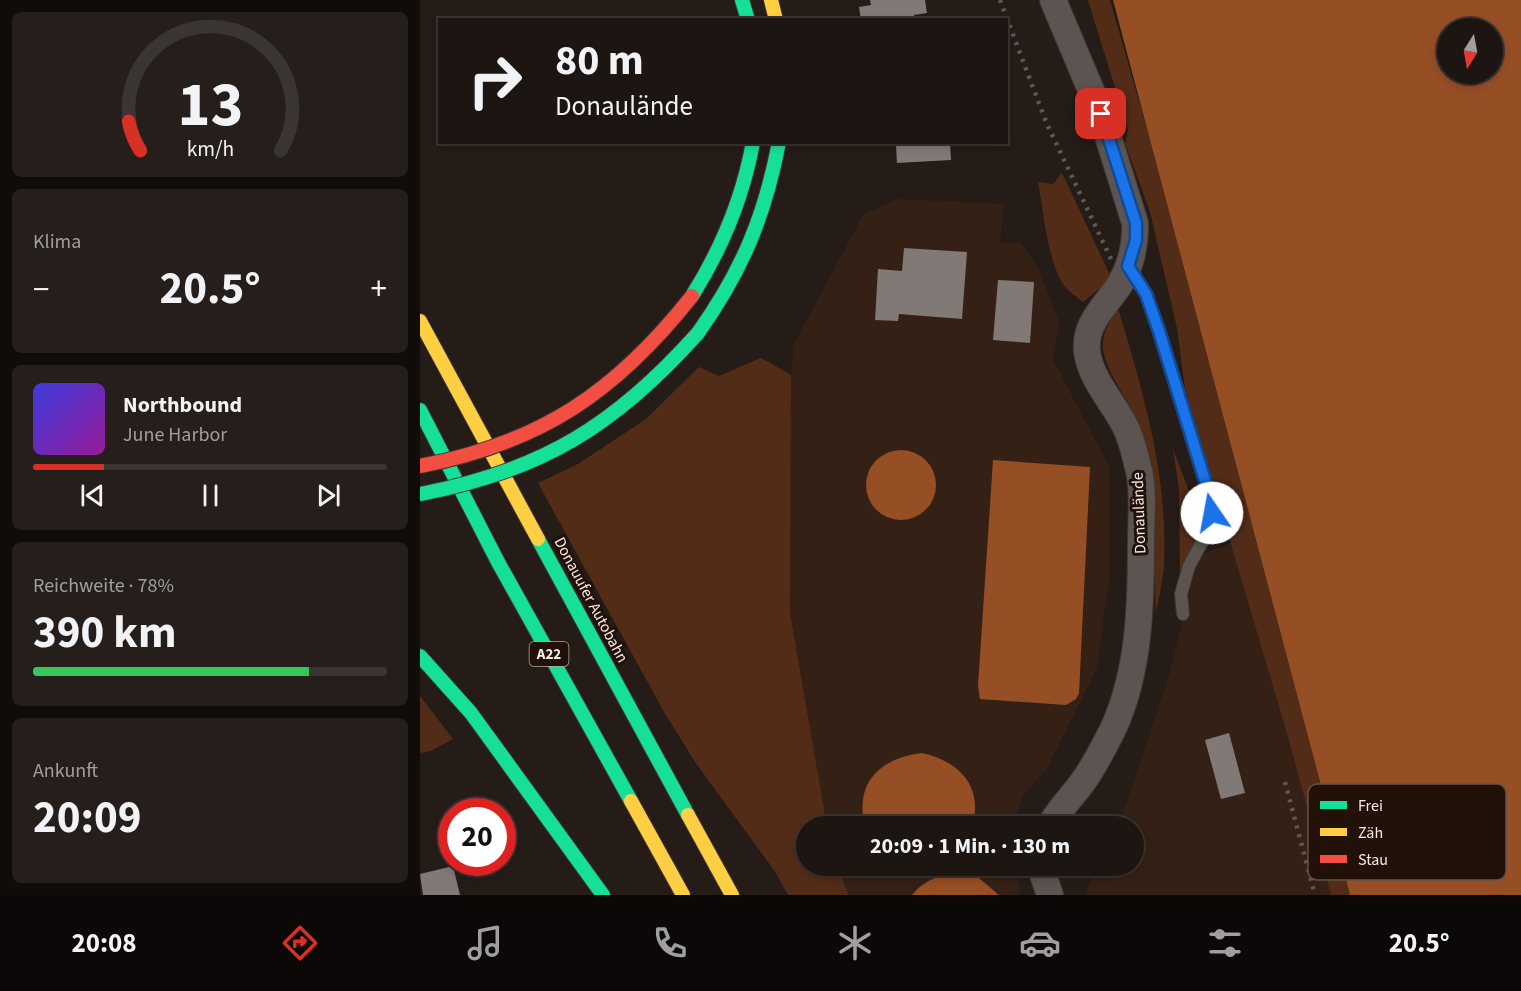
<!DOCTYPE html>
<html lang="de">
<head>
<meta charset="utf-8">
<style>
  :root { --surface:#1c1512; --page:#251e1b; --text:#f1f3f6; --muted:#a09f9f; --line:#3a3432; --accent:#d93025 }
  body { margin:0; font-family:"Source Sans 3",sans-serif; background:var(--page); color:var(--text); height:100vh; display:flex; flex-direction:column; font-size:22px; white-space:nowrap }
  * { box-sizing:border-box; margin:0 }
  p { font-size:20px; color:var(--muted) }
  .icon { flex:none; width:33px; height:33px; fill:none; stroke:currentColor; stroke-width:2; stroke-linecap:round; stroke-linejoin:round }
  .map { position:relative; flex:1; overflow:hidden }
  .panel { display:flex; flex-direction:column; gap:12px; padding:12px; background:#0f0c0a; width:420px }
  .panel>* { flex:none }
  .hud { position:absolute; left:18px; top:18px; width:570px; height:126px; border-radius:0px; box-shadow:0 3px 9px #0003,0 0 0 2px var(--line); background:#1c1512; color:var(--text); overflow:hidden }
  .needle { width:39px; rotate:191deg }
  .controls { position:absolute; left:1017px; top:18px; display:grid; gap:12px }
  .controls a { display:grid; place-items:center; width:66px; height:66px; border-radius:50%; background:var(--surface); box-shadow:0 3px 9px #0003,0 0 0 2px var(--line); font-size:30px }
  .speed { position:absolute; left:18px; top:798px; display:flex; gap:12px; font-size:30px; font-weight:700; text-align:center }
  .speed>* { display:grid; place-content:center; width:78px; height:78px; border-radius:50%; background:var(--surface); box-shadow:0 3px 9px #0003,0 0 0 2px var(--line); line-height:1 }
  .speed .limit { border:9px solid #d22; background:#fff; color:#111 }
  .pin { position:absolute; display:grid; place-items:center; width:51px; height:51px; color:#fff; margin:-26px; border-radius:12px; box-shadow:0 3px 9px #0006 }
  .me { position:absolute; width:66px; margin:-33px; rotate:348deg; stroke-linejoin:round; filter:drop-shadow(0 0 4px #0008) }
  .turn { display:flex; align-items:center; gap:21px; height:126px; padding:0 18px; font-size:27px }
  .turn .icon { width:78px; height:78px; stroke-width:2.5 }
  .turn b { display:block; font-size:42px; line-height:51px }
  .big { font-size:45px; font-weight:700; line-height:1.1 }
  .panel .tile { flex:1; display:flex; flex-direction:column; justify-content:center; gap:9px; min-width:0; padding:0 21px; border-radius:9px; background:var(--page) }
  .panel .dial { align-items:center; gap:0 }
  .dial svg { height:156px; overflow:visible; fill:none; stroke:var(--line); stroke-width:7; stroke-linecap:round; text-anchor:middle }
  .dial text { fill:var(--text); stroke:none }
  .song { display:flex; align-items:center; gap:18px }
  .cover { width:72px; height:72px; border-radius:9px; background:linear-gradient(135deg,hsl(240 70% 55%),hsl(300 70% 35%)) }
  .played { height:6px; border-radius:3px; background:linear-gradient(90deg,var(--accent) 20%,var(--line) 20%) }
  .keys { display:flex; justify-content:space-around; direction:ltr }
  .heat { display:flex; justify-content:space-between; align-items:center; font-size:33px; direction:ltr }
  .charge { height:9px; border-radius:4px; background:linear-gradient(90deg,#34c759 78%,var(--line) 0) }
  .trip { position:absolute; left:376px; top:816px; width:348px; height:60px; border-radius:30px; background:var(--surface); box-shadow:0 3px 9px #0003,0 0 0 2px var(--line); font-weight:700; line-height:60px; text-align:center }
  .tabs { display:flex; height:96px; justify-content:space-around; align-items:center; background:#0b0807; color:var(--muted) }
  .tabs .icon { width:42px; height:42px }
  .tabs .active { color:var(--accent) }
  .tabs b { font-size:27px; color:var(--text) }
  main { display:flex; flex:1; min-height:0 }
  .map>svg:first-child { display:block }
</style>
</head>
<body>
<main>
<section class="panel">
<div class="tile dial"><svg viewBox="0 0 100 80">
<path d="M14 69A42 42 0 1 1 86 69"/>
<path d="M14 69A42 42 0 0 1 8 54" stroke="#d93025"/>
<text x="50" y="56" font-size="32" font-weight="700">13</text>
<text x="50" y="72" font-size="11">km/h</text>
</svg></div>
<div class="tile"><p>Klima</p>
<div class="heat"><a>−</a><b class="big">20.5°</b><a>+</a></div>
</div>
<div class="tile">
<div class="song"><i class="cover"></i><div><b>Northbound</b><p>June Harbor</p></div></div>
<div class="played"></div>
<div class="keys"><svg class="icon" aria-label="previous" viewBox="0 0 24 24"><path d="M18 5L8 12l10 7zM5 5v14"/></svg><svg class="icon" aria-label="pause" viewBox="0 0 24 24"><path d="M8 5v14M16 5v14"/></svg><svg class="icon" aria-label="next" viewBox="0 0 24 24"><path d="M6 5l10 7-10 7zM19 5v14"/></svg></div>
</div>
<div class="tile"><p>Reichweite · 78%</p><b class="big">390 km</b><div class="charge"></div></div>
<div class="tile"><p>Ankunft</p><b class="big">20:09</b></div>
</section>
<div class="map">
<svg width="1101" height="895" viewBox="0 0 1101 895">
  <rect width="100%" height="100%" fill="#251c18"/>
  <!-- built -->
  <g fill="#352015">
    <polygon points="478,199 584,204 580,242 601,243 618,268 639,321 633,360 689,466 689,579 677,668 626,770 603,795 592,826 407,826 370,613 371,375 374,344 443,215"/>
    <polygon points="811,543 866,730 911,895 665,895 678,866 714,866 714,826 696,826 708,800 750,672 776,567 783,554"/>
    <polygon points="416,866 596,866 601,895 429,895"/>
  </g>
  <!-- green -->
  <g fill="#532c18">
    <polygon points="668,0 690,0 729,136 930,895 911,895 866,730 765,389 757,328 730,212 705,143 708,130"/>
    <path d="M642,173L690,275L684,285L663,302C654,295 645,289 640,279C626,250 624,213 618,182L633,184Z"/>
    <path d="M698,308C723,392 748,474 744,563C743,580 739,597 736,613L729,464C726,447 722,430 714,414C705,395 681,364 683,342C684,329 692,318 698,308Z"/>
    <polygon points="341,358 371,375 370,613 407,826 387,826 387,866 416,866 429,895 368,895 356,873 275,762 243,710 118,483 158,464 226,419 279,367 299,376"/>
    <polygon points="753,449 782,525 777,543 760,573 759,489"/>
    <polygon points="0,696 33,739 10,751 0,753"/>
  </g>
  <!-- water -->
  <g fill="#964e24" fill-rule="evenodd">
    <path d="M693,0H1101V895H930ZM1072,28V74H1028V28Z"/>
    <circle cx="481" cy="485" r="35"/>
    <polygon points="573,460 670,467 659,693 656,699 646,705 560,699 558,686"/>
    <path d="M502,753C539,761 564,787 552,826H445C434,783 460,758 502,753Z"/>
    <path d="M541,873L559,878L579,895H492C505,879 521,874 541,873Z"/>
  </g>
  <!-- building -->
  <g fill="#817975">
    <polygon points="450,0 505,0 507,13 494,15 495,20 441,20 439,7 451,5"/>
    <polygon points="530,143 531,160 477,163 476,146"/>
    <polygon points="484,248 547,252 542,319 479,314 478,321 455,320 458,269 482,271"/>
    <polygon points="578,280 614,282 610,343 573,340"/>
    <polygon points="809,733 825,793 801,799 785,740"/>
    <polygon points="33,866 40,895 3,895 0,874"/>
  </g>
  <g fill="none" stroke-linecap="round" stroke-linejoin="round">
    <defs>
      <polyline id="lane" points="708,267 726,294 739,331 791,499 793,522 769,566 761,594 763,614"/>
      <g id="street">
        <path d="M630,826C638,810 652,797 662,783C674,767 685,745 694,727C720,669 721,602 721,539C721,517 724,493 719,471C715,456 712,438 704,424C692,401 670,378 667,351C664,323 686,306 700,284C711,265 716,245 715,223L681,114L633,0"/>
        <polyline points="620,866 630,895"/>
      </g>
      <g id="fast">
        <polyline points="322,0 328,20"/>
        <path d="M272,296C302,248 323,198 333,142"/>
        <path d="M278,333C322,271 345,216 359,142"/>
        <polyline points="0,410 78,562 211,801"/>
        <polyline points="118,539 268,815"/>
        <polyline points="0,656 51,713 183,895"/>
      </g>
      <g id="slow">
        <polyline points="351,0 356,20"/>
        <polyline points="0,321 118,539"/>
        <polyline points="211,801 263,895"/>
        <polyline points="268,815 312,895"/>
      </g>
    </defs>
    <!-- lane casing -->
    <use href="#lane" stroke="#403835" stroke-width="14"/>
    <!-- street casing -->
    <use href="#street" stroke="#403835" stroke-width="28"/>
    <!-- fast casing -->
    <use href="#fast" stroke="#403835" stroke-width="16"/>
    <!-- slow casing -->
    <use href="#slow" stroke="#403835" stroke-width="16"/>
    <!-- lane -->
    <use href="#lane" stroke="#5c5450" stroke-width="12"/>
    <!-- street -->
    <use href="#street" stroke="#5c5450" stroke-width="26"/>
    <!-- fast -->
    <use href="#fast" stroke="#16e098" stroke-width="14"/>
    <!-- slow -->
    <use href="#slow" stroke="#ffcf43" stroke-width="14"/>
    <!-- rail -->
    <g stroke="#605854" stroke-width="4.5" stroke-dasharray="3 6" stroke-linecap="butt">
      <polyline points="580,0 626,122 692,261"/>
      <polyline points="865,782 895,895"/>
    </g>
    <defs>
      <path id="fast-bridge" d="M0,494C122,471 196,425 278,333"/>
      <path id="jam-bridge" d="M0,466C121,443 196,392 272,296"/>
    </defs>
    <!-- fast-bridge casing -->
    <use href="#fast-bridge" stroke="#403835" stroke-width="16" stroke-linecap="butt"/>
    <!-- jam-bridge casing -->
    <use href="#jam-bridge" stroke="#403835" stroke-width="16" stroke-linecap="butt"/>
    <!-- fast-bridge -->
    <use href="#fast-bridge" stroke="#16e098" stroke-width="14"/>
    <!-- jam-bridge -->
    <use href="#jam-bridge" stroke="#f24e42" stroke-width="14"/>
  </g>
  <g fill="none" stroke-linecap="round" stroke-linejoin="round">
    <defs>
      <polyline id="route" points="681,114 716,223 716,240 708,266 726,294 739,331 791,500 792,513"/>
    </defs>
    <!-- route casing -->
    <use href="#route" stroke="#114b97" stroke-width="15"/>
    <!-- route -->
    <use href="#route" stroke="#1a73e8" stroke-width="10"/>
  </g>
  <g text-anchor="middle" dominant-baseline="central" stroke-width="6" stroke-linejoin="round" paint-order="stroke">
    <!-- shield labels -->
    <rect fill="#211109" stroke="#b6a9a2" stroke-width="1.5" x="109.5" y="642" width="39" height="24" rx="4.5"/>
    <g font-size="15" font-weight="bold" fill="#f6eae4">
      <text x="129" y="654">A22</text>
    </g>
    <!-- street labels -->
    <g font-size="16" fill="#f6eae4" stroke="#211109">
      <text transform="translate(719 513) rotate(-92)">Donaulände</text>
      <text transform="translate(171 600) rotate(62)">Donauufer Autobahn</text>
    </g>
  </g>
  <!-- legend -->
  <rect x="888" y="784" width="198" height="96" rx="9" fill="#211109" stroke="#61524b" stroke-width="1.5"/>
  <rect x="900" y="801" width="27" height="8" fill="#16e098"/>
  <rect x="900" y="828" width="27" height="8" fill="#ffcf43"/>
  <rect x="900" y="855" width="27" height="8" fill="#f24e42"/>
  <g font-size="16" fill="#f6eae4">
    <text x="938" y="811">Frei</text>
    <text x="938" y="838">Zäh</text>
    <text x="938" y="865">Stau</text>
  </g>
</svg>
<div class="controls">
<a><svg class="needle" viewBox="-14 -14 28 28"><path d="M0-13l5 13h-10z" fill="#e53935"/><path d="M0 13l5-13h-10z" fill="#a09f9f"/></svg></a>
</div>
<div class="speed"><div class="limit">20</div></div>
<div class="pin" style="left:681px;top:114px;background:#d93025"><svg class="icon" aria-label="arrive" viewBox="0 0 24 24"><path d="M6 21V4h12l-3 4 3 4H6"/></svg></div>
<svg class="me" style="left:792px;top:513px" viewBox="-20 -20 40 40"><circle r="19" fill="#fff"/><path d="M0-13L10 11 0 6-10 11z" fill="#1a73e8"/></svg>
<div class="trip">20:09 · 1 Min. · 130 m</div>
<div class="hud">
<div class="turn"><svg class="icon" aria-label="right" viewBox="0 0 24 24"><path d="M7 20v-9h11M14 6l5 5-5 5"/></svg><div><b>80 m</b>Donaulände</div></div>
</div>
</div>
</main>
<nav class="tabs">
<b>20:08</b>
<svg class="icon active" aria-label="directions" viewBox="0 0 24 24"><path d="M12 3l9 9-9 9-9-9zM9 14v-3h6M13 9l2 2-2 2"/></svg>
<svg class="icon" aria-label="music" viewBox="0 0 24 24"><path d="M9 18V5l10-2v13"/><circle cx="6" cy="18" r="3"/><circle cx="16" cy="16" r="3"/></svg>
<svg class="icon" aria-label="phone" viewBox="0 0 24 24"><path d="M5 4h4l2 5-3 2q2 4 5 5l2-3 5 2v4C11 20 4 13 5 4z"/></svg>
<svg class="icon" aria-label="climate" viewBox="0 0 24 24"><path d="M12 3v18M4 7l16 10M4 17L20 7"/></svg>
<svg class="icon" aria-label="car" viewBox="0 0 24 24"><path d="M5 17H2v-5l4-1 3-4h7l3 4 3 1v5h-3M9 17h6M6 11h13"/><circle cx="7" cy="17" r="2"/><circle cx="17" cy="17" r="2"/></svg>
<svg class="icon" aria-label="filters" viewBox="0 0 24 24"><path d="M4 7h16M4 17h16"/><circle cx="9" cy="7" r="2"/><circle cx="15" cy="17" r="2"/></svg>
<b>20.5°</b>
</nav>
</body>
</html>
